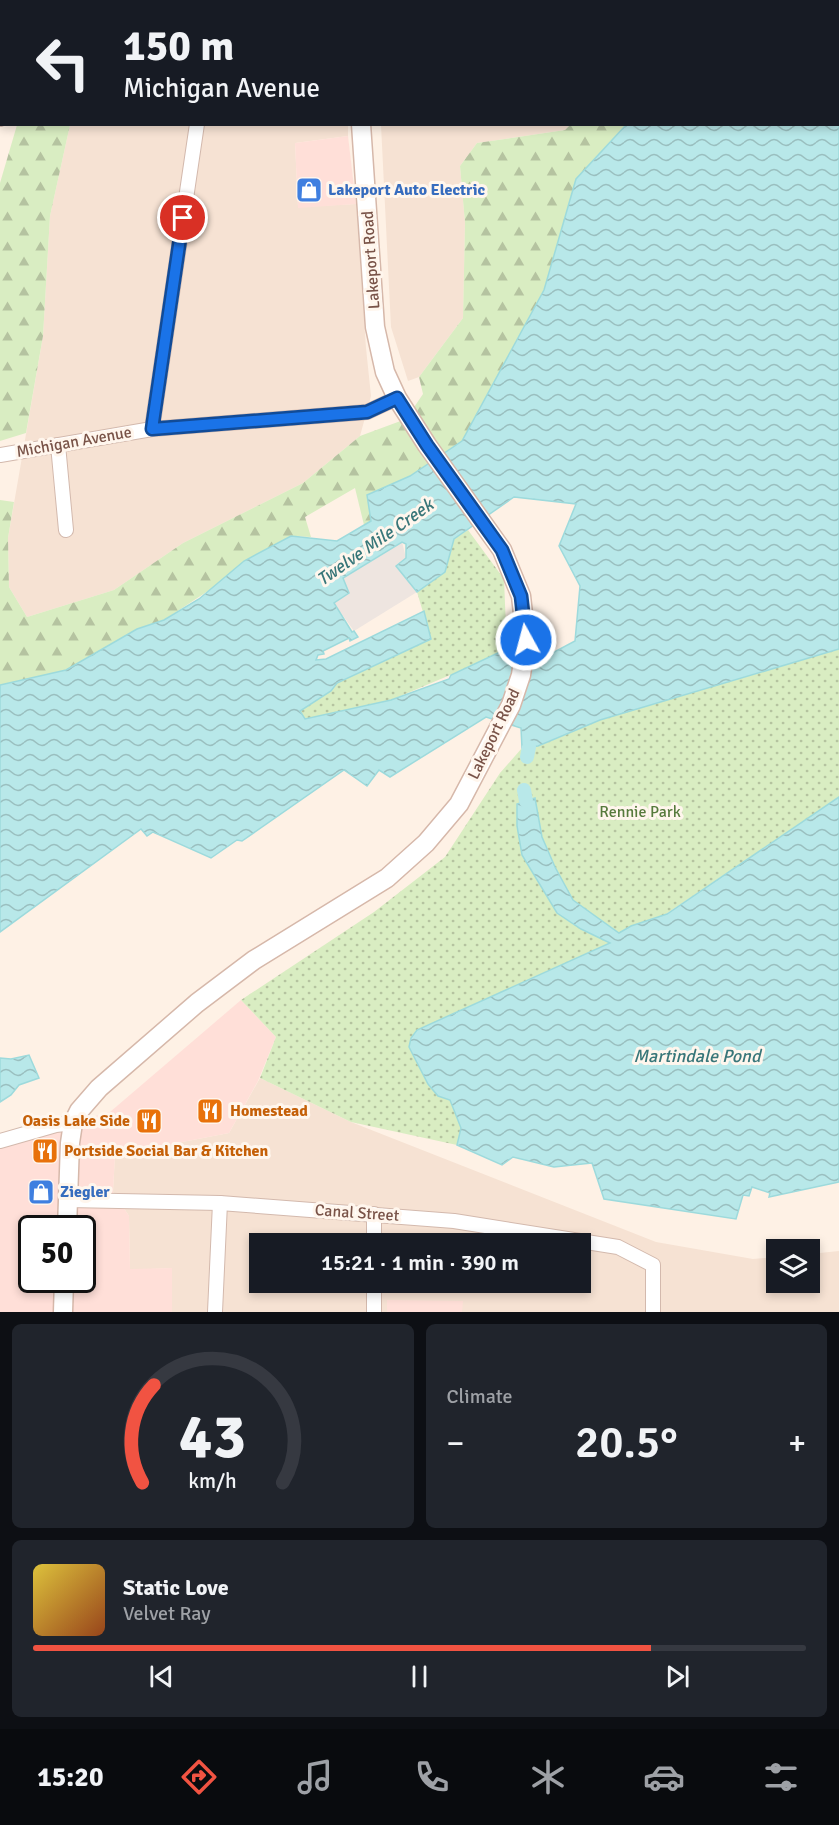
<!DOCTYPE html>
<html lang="en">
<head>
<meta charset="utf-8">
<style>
  :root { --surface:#171b24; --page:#20242c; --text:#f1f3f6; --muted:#9ea1a6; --line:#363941; --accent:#f15342 }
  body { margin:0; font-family:Signika,sans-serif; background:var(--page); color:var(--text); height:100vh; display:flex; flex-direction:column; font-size:22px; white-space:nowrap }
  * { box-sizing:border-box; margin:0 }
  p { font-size:20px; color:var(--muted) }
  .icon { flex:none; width:33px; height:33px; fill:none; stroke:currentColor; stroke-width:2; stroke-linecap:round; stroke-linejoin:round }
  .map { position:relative; height:1312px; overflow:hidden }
  .drawer { display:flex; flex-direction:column; gap:12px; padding:12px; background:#0d0f14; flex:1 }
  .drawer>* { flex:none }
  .guide { position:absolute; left:0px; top:0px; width:840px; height:126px; box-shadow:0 3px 9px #0003; background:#171b24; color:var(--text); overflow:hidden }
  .fabs { position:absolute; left:766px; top:1239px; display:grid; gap:12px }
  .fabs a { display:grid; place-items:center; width:54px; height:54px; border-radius:0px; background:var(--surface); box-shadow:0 3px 9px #0003; font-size:30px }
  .speed { position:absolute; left:18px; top:1215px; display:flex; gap:12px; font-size:30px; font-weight:700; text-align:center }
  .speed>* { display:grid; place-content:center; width:78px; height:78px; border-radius:50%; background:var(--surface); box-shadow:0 3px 9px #0003; line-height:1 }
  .speed .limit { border:3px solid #111; border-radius:9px; background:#fff; color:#111 }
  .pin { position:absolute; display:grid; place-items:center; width:51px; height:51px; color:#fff; margin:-26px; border:3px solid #fff; border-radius:50%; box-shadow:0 2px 6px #0007 }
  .me { position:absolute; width:66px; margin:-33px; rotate:353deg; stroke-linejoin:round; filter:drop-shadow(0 0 4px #0008) }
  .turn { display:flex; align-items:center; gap:21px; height:126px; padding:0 24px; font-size:27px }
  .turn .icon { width:78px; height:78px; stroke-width:2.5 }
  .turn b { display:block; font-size:42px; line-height:51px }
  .big { font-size:45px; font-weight:600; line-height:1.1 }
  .drawer .card { flex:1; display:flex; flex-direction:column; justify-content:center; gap:9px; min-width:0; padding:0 21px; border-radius:9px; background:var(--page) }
  .drawer .dial { align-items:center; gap:0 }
  .dial svg { height:156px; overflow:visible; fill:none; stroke:var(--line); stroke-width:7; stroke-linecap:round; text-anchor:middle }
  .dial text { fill:var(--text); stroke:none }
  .song { display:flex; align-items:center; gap:18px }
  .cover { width:72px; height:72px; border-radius:9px; background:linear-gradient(135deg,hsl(50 70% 55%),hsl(20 70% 35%)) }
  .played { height:6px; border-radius:3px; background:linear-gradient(90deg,var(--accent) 80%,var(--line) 80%) }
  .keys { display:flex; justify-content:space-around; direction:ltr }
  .heat { display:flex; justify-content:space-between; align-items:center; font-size:33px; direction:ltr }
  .drawer .tiles { flex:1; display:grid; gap:12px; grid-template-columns:1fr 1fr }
  .card:last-child { grid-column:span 2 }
  .trip { position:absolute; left:249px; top:1233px; width:342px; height:60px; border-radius:0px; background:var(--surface); box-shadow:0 3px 9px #0003; font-weight:600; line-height:60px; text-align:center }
  .dock { display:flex; height:96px; justify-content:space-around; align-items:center; background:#090b0e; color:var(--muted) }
  .dock .icon { width:42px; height:42px }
  .dock .on { color:var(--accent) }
  .dock b { font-size:27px; color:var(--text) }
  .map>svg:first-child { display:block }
</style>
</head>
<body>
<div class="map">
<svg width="839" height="1312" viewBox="0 0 839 1312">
  <defs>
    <pattern id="grass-dots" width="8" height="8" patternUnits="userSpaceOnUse" patternTransform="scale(1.5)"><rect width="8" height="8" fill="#d9edc2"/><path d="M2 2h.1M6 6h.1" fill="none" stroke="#b5c3a0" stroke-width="1.8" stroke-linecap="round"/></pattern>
    <pattern id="forest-firs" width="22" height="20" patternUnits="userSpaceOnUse" patternTransform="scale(1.5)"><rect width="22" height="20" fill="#d9edc2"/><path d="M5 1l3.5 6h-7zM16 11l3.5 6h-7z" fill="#b5c3a0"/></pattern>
    <pattern id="water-waves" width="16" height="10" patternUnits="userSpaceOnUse" patternTransform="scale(1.5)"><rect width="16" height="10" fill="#b8e8e9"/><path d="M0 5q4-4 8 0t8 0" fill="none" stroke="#9abfbf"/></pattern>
  </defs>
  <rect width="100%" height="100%" fill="#fef1e5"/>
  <!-- residential -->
  <g fill="#f6e2d3" fill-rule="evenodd">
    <polygon points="375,0 704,0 701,2"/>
    <polygon points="70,125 348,125 348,136 295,143 298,207 356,204 366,348 371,396 360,436 303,483 183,543 114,590 27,617 9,587 8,538 43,336 50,216"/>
    <polygon points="381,125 570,125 565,130 477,143 460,166 465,223 463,318 419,377 408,381 391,327"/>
    <path d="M260,1078L351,1122L656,1242L753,1259L777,1257V1282H810V1254L839,1251V1312H172L171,1268L130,1270L129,1216L113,1192L115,1155L229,1133ZM260,1244H580V1282H260Z"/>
  </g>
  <!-- commercial -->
  <g fill="#ffdfd8" fill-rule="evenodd">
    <polygon points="348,136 356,204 298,208 295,143"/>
    <path d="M241,1000L276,1037L258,1081L229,1133L115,1155L113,1192L129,1216L130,1269L172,1268V1312H0V1148L52,1128L110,1112ZM32,1228H82V1280H32Z"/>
    <polygon points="387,1300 463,1301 462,1312 387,1312"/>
  </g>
  <!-- industrial -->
  <polygon fill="#eee5e0" points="402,542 406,558 397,566 417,592 354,631 334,603 349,593 342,578"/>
  <!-- grass -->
  <g fill="url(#grass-dots)">
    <polygon points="468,530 504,579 506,628 514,648 391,700 305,719 300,711 331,691 337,683 431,639 417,592 446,567 454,539"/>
    <polygon points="839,649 839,797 666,914 631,926 619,933 573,900 555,867 542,837 535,799 517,805 522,855 557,913 581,929 611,943 417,1030 438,1096 450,1100 461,1128 457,1145 351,1122 260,1078 276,1037 241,1000 374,912 445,857 500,773 522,748 539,746 600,720"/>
  </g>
  <!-- forest -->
  <g fill="url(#forest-firs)">
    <polygon points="17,125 70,125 50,216 43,336 26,433 0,441 0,183"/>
    <polygon points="570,125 626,125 576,179 544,290 462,441 410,476 367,495 371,521 364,525 355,488 305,517 311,537 291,536 164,620 137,629 66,670 0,685 0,500 14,502 8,538 9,587 27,617 114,590 183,543 303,483 360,436 406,419 423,394 419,377 463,318 465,223 460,166 477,143 565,130"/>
  </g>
  <!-- water -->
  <g fill="url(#water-waves)" stroke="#9ddadc" stroke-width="1.5" fill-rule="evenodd">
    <path d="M781,0H839V649L600,720L538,746L522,748L521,728L486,717L390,777L379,770L367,786L344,770L242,841L237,840L211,858L153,832L147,836L141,829L0,932V685L66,670L137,629L164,620L199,599L244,561L291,536L337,541L371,521L367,495L410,476L462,441L544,290L576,179L626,125L838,124V2L781,1ZM514,497L576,504L559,546L580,586L575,641L545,657L514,648L500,652L451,675L449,679L391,700L305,719L300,711L331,691L337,683L431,639L424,611L326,659L316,660L318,655L324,654L323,651L349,638L350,641L358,637L354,631L352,632L334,603L349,593L343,578L402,542L406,544V558L396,566L417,592L445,572L454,539Z"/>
    <polygon points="839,797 839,1182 769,1197 770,1193 752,1187 749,1196 743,1195 736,1219 604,1199 592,1163 554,1167 513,1157 502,1165 457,1145 461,1128 450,1100 438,1096 428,1084 409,1047 411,1038 417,1030 610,943 581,929 557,913 522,855 517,826 517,804 535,798 542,837 555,867 573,900 619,933 631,926 667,914"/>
    <polygon points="29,1055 39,1078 19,1085 11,1095 0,1102 0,1058 11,1059"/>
  </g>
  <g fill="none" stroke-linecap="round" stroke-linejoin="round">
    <!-- canal -->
    <g stroke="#b8e8e9" stroke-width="14">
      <polyline points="527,757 529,747"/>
      <polyline points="524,790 526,801"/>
    </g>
    <defs>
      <g id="street">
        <polyline points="33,2 34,0"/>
        <polyline points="215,2 215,0"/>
        <polyline points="0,119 2,113"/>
        <polyline points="152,429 197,124"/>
        <polyline points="58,445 66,530"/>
        <polyline points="0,455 152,429 367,412 397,398"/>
        <polyline points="0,1141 56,1125 73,1123"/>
        <polyline points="68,1200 220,1203 454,1221 618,1247 653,1265 653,1312"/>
        <polyline points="374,1244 374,1214"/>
        <polyline points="215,1312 220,1203"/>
        <polyline points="374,1312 374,1282"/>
      </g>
      <g id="secondary">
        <polyline points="354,0 355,2"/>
        <polyline points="67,1228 70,1143 73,1123 79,1111 99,1088 197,1003 254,960 387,878 426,843 459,804 511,705 521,675 526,640 521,596 502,550 427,445 397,398 385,372 375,327 361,124"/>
        <polyline points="63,1312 64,1280"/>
      </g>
    </defs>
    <!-- street casing -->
    <use href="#street" stroke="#d3b9ad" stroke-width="16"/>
    <!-- secondary casing -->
    <use href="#secondary" stroke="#d6b8aa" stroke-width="21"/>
    <!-- street -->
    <use href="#street" stroke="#fff" stroke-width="14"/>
    <!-- secondary -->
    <use href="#secondary" stroke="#fff" stroke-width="18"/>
  </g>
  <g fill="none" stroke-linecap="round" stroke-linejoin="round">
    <defs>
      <polyline id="route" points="183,218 152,429 367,412 397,398 427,445 502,550 521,596 526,640"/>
    </defs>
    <!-- route casing -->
    <use href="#route" stroke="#114b97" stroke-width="15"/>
    <!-- route -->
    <use href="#route" stroke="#1a73e8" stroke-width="10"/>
  </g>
  <!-- icons -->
  <defs>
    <symbol id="shop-square" viewBox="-11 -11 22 22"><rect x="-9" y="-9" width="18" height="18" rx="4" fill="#3f7fe0" stroke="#fff6ed"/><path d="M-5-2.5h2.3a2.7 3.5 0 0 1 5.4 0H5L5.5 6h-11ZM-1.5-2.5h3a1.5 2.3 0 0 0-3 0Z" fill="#fff"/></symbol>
    <symbol id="restaurant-square" viewBox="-11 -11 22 22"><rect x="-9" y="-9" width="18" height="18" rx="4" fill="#e8710a" stroke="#fff6ed"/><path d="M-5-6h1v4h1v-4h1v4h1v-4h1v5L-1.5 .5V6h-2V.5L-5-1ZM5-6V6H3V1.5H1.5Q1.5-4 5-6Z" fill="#fff"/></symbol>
  </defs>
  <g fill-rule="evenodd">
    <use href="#shop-square" x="294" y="175" width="30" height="30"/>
    <use href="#restaurant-square" x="195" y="1096" width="30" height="30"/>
    <use href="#restaurant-square" x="134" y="1106" width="30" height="30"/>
    <use href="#restaurant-square" x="30" y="1136" width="30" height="30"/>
    <use href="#shop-square" x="26" y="1177" width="30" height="30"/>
  </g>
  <g text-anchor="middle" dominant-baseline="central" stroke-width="6" stroke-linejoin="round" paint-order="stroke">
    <!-- shop labels -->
    <g font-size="16" font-weight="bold" fill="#366cbe" stroke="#fff6ed" text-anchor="start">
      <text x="328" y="190">Lakeport Auto Electric</text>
      <text x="60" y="1192">Ziegler</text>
    </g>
    <!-- street labels -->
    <g font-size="16" fill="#795348" stroke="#fff6ed">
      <text transform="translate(371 260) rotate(-94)">Lakeport Road</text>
      <text transform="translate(74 442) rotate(-10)">Michigan Avenue</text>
      <text transform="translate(494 734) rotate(-64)">Lakeport Road</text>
      <text transform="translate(357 1213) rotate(4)">Canal Street</text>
    </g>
    <!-- park labels -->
    <g font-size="16" fill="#567a3c" stroke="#fff6ed">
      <text x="640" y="812">Rennie Park</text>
    </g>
    <!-- food labels -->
    <g font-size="16" font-weight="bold" fill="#c56008" stroke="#fff6ed" text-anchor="start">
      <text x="230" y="1111">Homestead</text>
      <text x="130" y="1121" text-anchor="end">Oasis Lake Side</text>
      <text x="64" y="1151">Portside Social Bar &amp; Kitchen</text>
    </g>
    <!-- water labels -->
    <g font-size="18" font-style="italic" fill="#387679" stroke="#fff6ed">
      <text transform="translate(375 542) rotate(-35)">Twelve Mile Creek</text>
      <text x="697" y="1056">Martindale Pond</text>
    </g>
  </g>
</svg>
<div class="fabs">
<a><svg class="icon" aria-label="layers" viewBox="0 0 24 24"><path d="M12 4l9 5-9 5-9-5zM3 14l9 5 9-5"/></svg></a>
</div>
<div class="speed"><div class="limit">50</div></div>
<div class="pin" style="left:183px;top:218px;background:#d93025"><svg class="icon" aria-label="arrive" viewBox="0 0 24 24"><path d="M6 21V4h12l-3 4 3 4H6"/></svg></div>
<svg class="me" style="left:526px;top:640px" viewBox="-20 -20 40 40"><circle r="17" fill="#1a73e8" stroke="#fff" stroke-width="3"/><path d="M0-11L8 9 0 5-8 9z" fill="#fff"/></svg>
<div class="trip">15:21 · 1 min · 390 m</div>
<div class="guide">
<div class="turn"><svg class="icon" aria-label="left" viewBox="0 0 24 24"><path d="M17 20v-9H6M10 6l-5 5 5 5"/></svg><div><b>150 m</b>Michigan Avenue</div></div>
</div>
</div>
<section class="drawer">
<div class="tiles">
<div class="card dial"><svg viewBox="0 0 100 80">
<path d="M14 69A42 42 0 1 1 86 69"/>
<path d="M14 69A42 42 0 0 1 20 19" stroke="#f15342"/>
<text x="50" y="56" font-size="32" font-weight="700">43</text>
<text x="50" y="72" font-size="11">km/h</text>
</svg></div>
<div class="card"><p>Climate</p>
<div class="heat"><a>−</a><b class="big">20.5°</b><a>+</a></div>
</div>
<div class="card">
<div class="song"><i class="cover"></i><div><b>Static Love</b><p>Velvet Ray</p></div></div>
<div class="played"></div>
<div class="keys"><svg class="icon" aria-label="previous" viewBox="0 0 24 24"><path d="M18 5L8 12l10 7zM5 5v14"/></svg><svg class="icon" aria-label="pause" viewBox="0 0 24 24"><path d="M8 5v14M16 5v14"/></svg><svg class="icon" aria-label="next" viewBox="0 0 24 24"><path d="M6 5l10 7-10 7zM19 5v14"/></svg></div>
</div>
</div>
</section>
<nav class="dock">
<b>15:20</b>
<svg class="icon on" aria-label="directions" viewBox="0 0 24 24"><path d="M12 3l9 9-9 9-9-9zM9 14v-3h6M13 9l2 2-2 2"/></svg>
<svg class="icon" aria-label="music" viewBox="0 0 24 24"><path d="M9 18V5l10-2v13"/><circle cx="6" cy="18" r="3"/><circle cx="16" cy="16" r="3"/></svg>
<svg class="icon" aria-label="phone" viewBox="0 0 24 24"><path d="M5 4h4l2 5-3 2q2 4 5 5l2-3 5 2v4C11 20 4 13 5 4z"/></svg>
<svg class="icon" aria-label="climate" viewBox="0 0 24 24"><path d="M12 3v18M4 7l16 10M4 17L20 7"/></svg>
<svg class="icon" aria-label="car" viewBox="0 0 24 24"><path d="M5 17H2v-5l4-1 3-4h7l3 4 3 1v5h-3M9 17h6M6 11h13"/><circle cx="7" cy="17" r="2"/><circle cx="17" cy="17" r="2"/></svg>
<svg class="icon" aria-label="filters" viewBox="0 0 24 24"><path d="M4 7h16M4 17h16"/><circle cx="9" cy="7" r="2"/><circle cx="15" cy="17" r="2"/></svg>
</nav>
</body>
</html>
